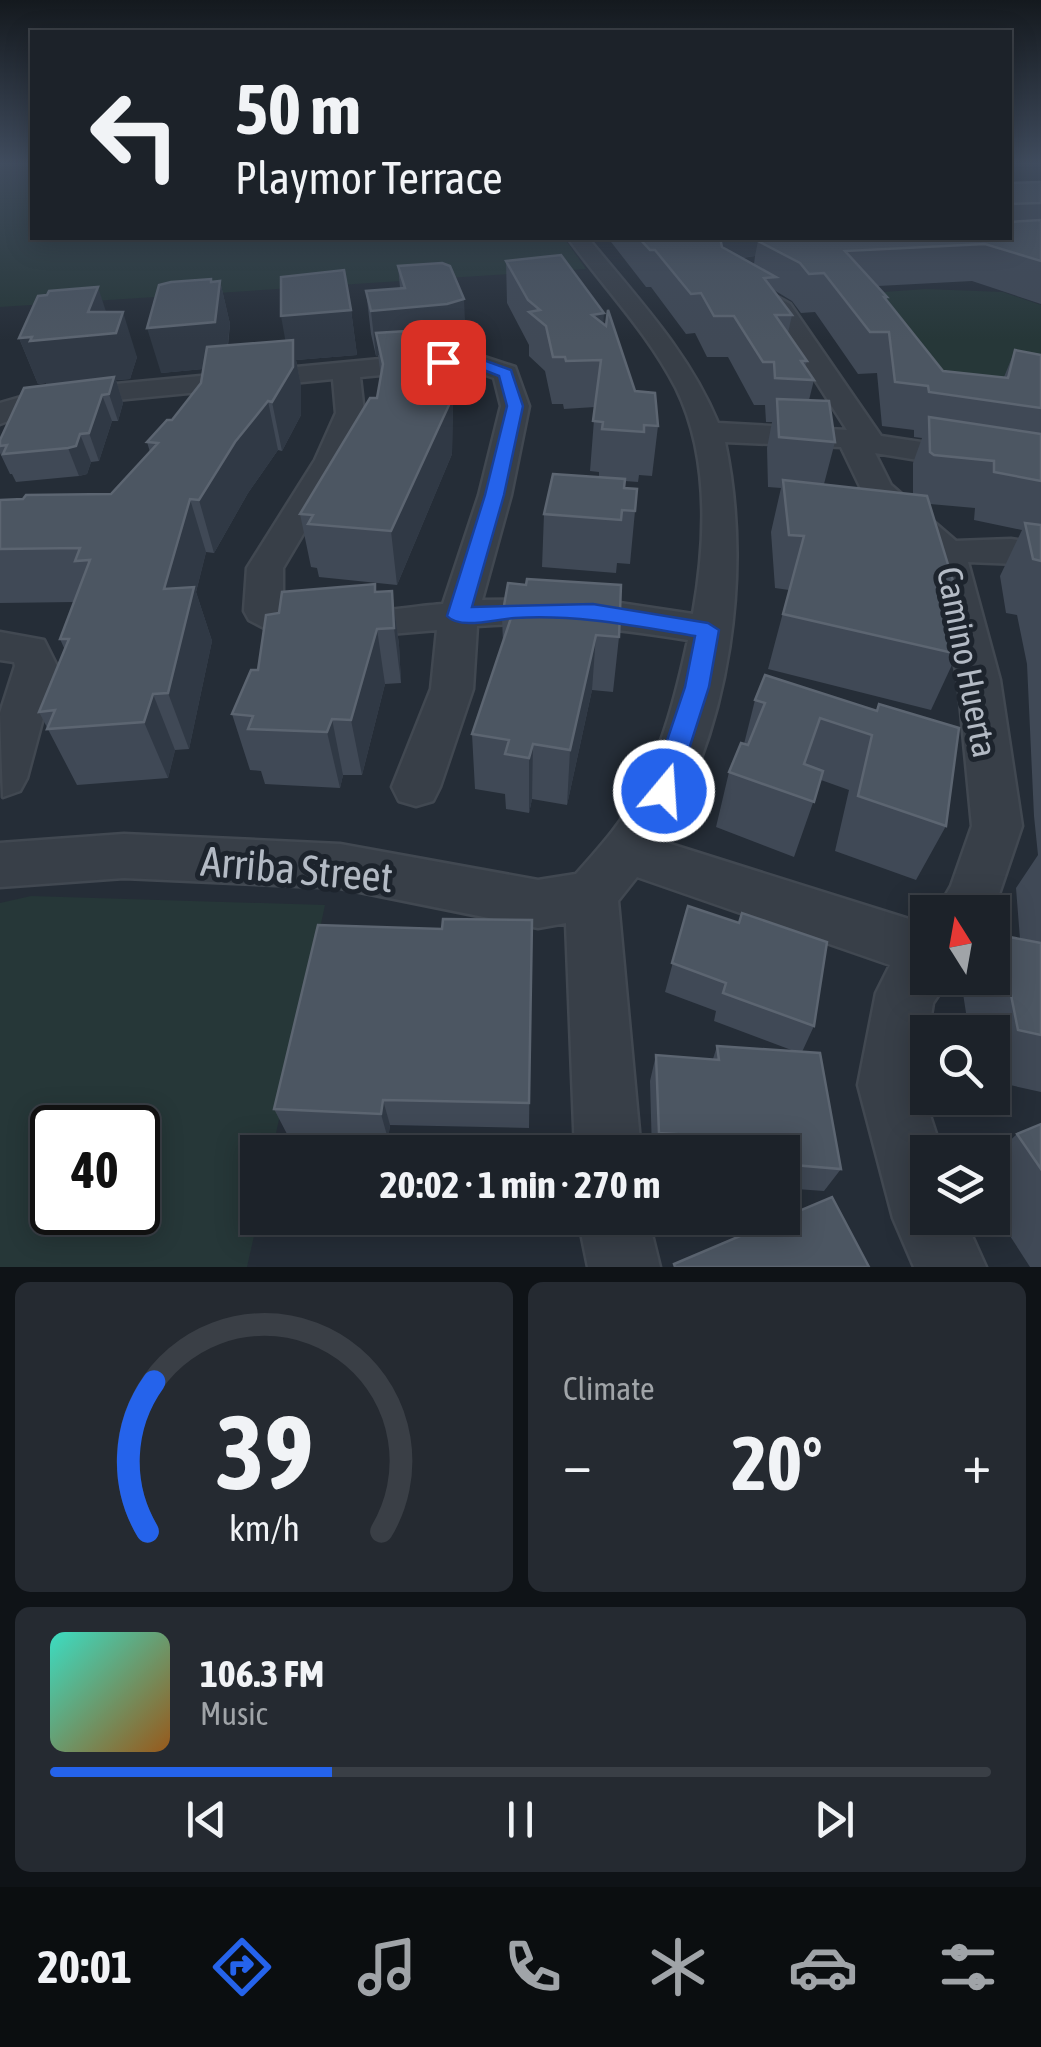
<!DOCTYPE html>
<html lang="en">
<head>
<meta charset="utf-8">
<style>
  :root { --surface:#1c2229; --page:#252a31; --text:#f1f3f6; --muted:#a0a4a8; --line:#3a3f46; --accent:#2563eb }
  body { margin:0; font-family:"Asap Condensed",sans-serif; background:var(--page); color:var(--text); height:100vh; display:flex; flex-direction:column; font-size:38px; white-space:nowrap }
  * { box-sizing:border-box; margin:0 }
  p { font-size:32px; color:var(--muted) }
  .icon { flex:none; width:55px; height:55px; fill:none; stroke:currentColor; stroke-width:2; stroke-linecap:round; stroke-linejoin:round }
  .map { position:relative; height:1267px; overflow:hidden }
  .details { display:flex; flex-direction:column; gap:15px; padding:15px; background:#0f1317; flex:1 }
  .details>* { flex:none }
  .banner { position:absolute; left:30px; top:30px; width:982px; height:210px; border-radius:0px; box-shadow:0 5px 25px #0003,0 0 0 2px var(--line); background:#1c2229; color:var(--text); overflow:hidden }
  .needle { width:65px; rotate:349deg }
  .buttons { position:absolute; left:910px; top:895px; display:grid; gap:20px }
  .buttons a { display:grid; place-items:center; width:100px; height:100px; border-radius:0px; background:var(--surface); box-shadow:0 5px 25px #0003,0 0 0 2px var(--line); font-size:50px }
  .speed { position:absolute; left:30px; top:1105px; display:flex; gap:20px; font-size:50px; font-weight:700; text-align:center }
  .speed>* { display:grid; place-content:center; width:130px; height:130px; border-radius:50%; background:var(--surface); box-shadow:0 5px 25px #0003,0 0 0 2px var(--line); line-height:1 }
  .speed .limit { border:5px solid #111; border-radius:15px; background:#fff; color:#111 }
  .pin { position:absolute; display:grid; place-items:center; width:85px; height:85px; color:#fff; margin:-42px; border-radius:20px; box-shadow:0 5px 15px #0006 }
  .me { position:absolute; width:110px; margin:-55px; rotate:18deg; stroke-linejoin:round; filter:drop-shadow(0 0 8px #0008) }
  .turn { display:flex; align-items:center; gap:35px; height:210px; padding:0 40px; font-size:45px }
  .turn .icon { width:130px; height:130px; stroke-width:2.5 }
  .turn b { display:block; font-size:70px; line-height:85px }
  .big { font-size:75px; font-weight:700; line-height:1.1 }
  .details .widget { flex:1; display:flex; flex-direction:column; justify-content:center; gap:15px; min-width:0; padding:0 35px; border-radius:15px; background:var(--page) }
  .details .dial { align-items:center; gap:0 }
  .dial svg { height:260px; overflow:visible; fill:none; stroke:var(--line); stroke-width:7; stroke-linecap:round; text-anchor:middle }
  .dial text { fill:var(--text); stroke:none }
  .song { display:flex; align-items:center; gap:30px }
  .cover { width:120px; height:120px; border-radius:15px; background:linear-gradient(135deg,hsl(170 70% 55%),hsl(30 70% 35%)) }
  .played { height:10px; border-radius:5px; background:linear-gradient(90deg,var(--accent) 30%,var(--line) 30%) }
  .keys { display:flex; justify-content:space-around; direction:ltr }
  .heat { display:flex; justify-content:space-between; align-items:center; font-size:55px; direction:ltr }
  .details .tiles { flex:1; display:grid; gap:15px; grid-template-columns:1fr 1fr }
  .widget:last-child { grid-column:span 2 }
  .trip { position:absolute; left:240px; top:1135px; width:560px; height:100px; border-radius:0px; background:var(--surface); box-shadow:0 5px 25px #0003,0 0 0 2px var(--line); font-weight:700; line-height:100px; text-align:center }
  .menu { display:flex; height:160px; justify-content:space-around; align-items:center; background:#0b0e10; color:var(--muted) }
  .menu .icon { width:70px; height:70px }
  .menu .on { color:var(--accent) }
  .menu b { font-size:45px; color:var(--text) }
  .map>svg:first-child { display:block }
</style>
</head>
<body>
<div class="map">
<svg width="1041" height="1267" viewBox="0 0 1041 1267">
  <rect width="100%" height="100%" fill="#252d37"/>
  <!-- green -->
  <g fill="#263738" fill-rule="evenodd">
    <polygon points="0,162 32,162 32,238 564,238 586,269 0,307"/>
    <polygon points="926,289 1003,292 1041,305 1041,395 927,375 869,293"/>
    <path d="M31,896L325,905L272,1152H258V1218L247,1267H0V903ZM52,1128H138V1212H52Z"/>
  </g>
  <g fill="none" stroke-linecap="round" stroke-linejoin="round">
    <defs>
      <g id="minor">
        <path d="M568,238H588C636,297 689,352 718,423L847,430L773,314L740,290L751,283L790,304L881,436L1041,460V480L875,453L891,485L956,541L1011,539L1041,543V565L968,562L1000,680L1022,826L992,915L936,912L951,886L972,826L958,680L930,556L865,497L841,447L725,442C752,571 731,727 661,841L928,925V978H950L933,1003L920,1085L942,1152H928V1218H964L986,1267H914L893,1218L858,1085L876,993L890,965L637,877L618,901L641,1152H575L566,923L538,928L340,888L124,878L0,887V843L124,834L340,844L538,880L576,874C598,849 622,823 637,794C663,748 677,691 688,640C617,629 549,620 477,626L473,689L440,787L433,801L416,806L399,801L392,787L431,689L437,630L319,640L274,633L249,620L244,611L247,568L315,460L336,413L333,379L44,407L0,424V403L42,391L443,353L478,355L515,367L529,406L511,495L482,600L593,599L693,614C706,541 710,457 676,388C648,333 604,288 568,238ZM443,369L475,371L494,378L501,406L479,495L443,604C399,607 321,624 283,605V568L347,460L364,413L360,377Z"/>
        <polygon points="0,632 44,640 57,666 27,778 20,791 3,797 0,713 15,666 14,662 0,660"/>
        <polygon points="578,1218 648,1218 660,1267 588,1267"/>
      </g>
    </defs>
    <!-- minor casing -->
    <use href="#minor" stroke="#414851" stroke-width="5"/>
    <!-- minor -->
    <use href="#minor" fill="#383f48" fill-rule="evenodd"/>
  </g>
  <!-- wall -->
  <g fill="#404956" fill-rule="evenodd">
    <path d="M1041,182V304L972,281L878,286L887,297L886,300L943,371L1004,377L1015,350L1041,355V1092L992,1081V1032H969L962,987L969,978H992V944L999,935L1020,939L1016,888L1038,855L1034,816L1027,664L1017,615L1006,613L1000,576L1022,530L974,520L975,508L930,504L957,654L931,710L768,669L789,590L775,588L771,532L781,488L768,487L767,448L772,422H766L765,405H754L728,357H707L695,333L686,334L651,287H646L608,238H1010V183ZM755,256L754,264L742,258ZM774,290L792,301L801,313L815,312L858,374L877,373L882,426L914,430V437L922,438L913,463V494L824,484L835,442L809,400L814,380L805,367L807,361L788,333L792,315Z"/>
    <polygon points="506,261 603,324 635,391 658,426 652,476 639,475 638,482 625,481 624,488 635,511 630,564 617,563 616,573 542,567 544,514 599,478 599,472 590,471 595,407 564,409 563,404 552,404 545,371 529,356 529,345 507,303"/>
    <polygon points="398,266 466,343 462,344 465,391 453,392 452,454 397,585 319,577 317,568 311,567 300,514 377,398 381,377 378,355 376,356 371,334 366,291 400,288"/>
    <polygon points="211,279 212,282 220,281 230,324 228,346 285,340 351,310 357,355 296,360 301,386 301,415 282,451 278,450 248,493 214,553 206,552 196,592 212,641 189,749 175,750 168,778 77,785 39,712 65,650 60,639 74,602 0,603 0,500 111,494 150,452 147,442 172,420 201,383 203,369 161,373"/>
    <polygon points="106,312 137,357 130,379 116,380 123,403 118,421 112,421 99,461 91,462 87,474 79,476 16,482 12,474 10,474 0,453 0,440 47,385 46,383 38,384 19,338"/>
    <polygon points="375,584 376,592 392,591 399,645 401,683 385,684 362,775 343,775 340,788 265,784 261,771 250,770 232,714 258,670 279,613"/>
    <polygon points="502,617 619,637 613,692 592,690 567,805 532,799 529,813 506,809 505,794 475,789 472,734 503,643"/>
    <polygon points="755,700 876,711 879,704 946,826 916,880 835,851 849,790 821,780 794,857 716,827 729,772 744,744"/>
    <polygon points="688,906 814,1026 802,1052 841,1169 824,1191 782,1188 782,1152 652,1152 650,1081 656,1055 713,1059 717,1046 794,1051 714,1021 716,1011 665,992"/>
    <polygon points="532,920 529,1128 390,1125 388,1139 287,1134 274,1109 442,929"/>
    <polygon points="1041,1124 1041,1267 1030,1267 992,1208 992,1157 1017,1134"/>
  </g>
  <!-- shaded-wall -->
  <g fill="#303945">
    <polygon points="720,238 851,238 758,241 755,256 721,260"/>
    <polygon points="211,279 217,303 220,281 230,324 225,367 161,373 147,328 211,282"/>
    <polygon points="98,287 112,330 123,312 137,357 130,379 116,380 123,403 118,421 109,394 48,387 46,383 38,384 19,338 88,312"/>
    <polygon points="464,299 466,343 460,345 463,345 465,391 453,392 452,454 397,585 391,531 449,405 376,333 379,355 376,356 371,311"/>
    <polygon points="351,310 357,355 296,360 301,386 301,415 282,451 272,402 289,361 281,316"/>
    <polygon points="604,313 601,358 592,315"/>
    <polygon points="102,395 112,421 99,461 89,433"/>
    <polygon points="268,401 278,450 248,493 214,553 199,500 235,442"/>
    <polygon points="80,434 91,462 87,474 79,476 68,448"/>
    <polygon points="190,499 206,552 196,592 212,641 189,749 168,693 164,589"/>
    <polygon points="392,591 399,645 401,683 394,628"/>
    <polygon points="377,629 385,684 362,775 351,720"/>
    <polygon points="596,635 592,690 567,805 570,750"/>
    <polygon points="153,694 175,750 168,778 144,722"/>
    <polygon points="332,719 343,775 340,788 327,732"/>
    <polygon points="533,744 532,799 529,813 529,758"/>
    <polygon points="383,1100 390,1125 388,1139 381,1114"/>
  </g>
  <!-- building -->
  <g fill="#4c5662" stroke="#5c6571" stroke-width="2.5">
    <polygon points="1041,182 1041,203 1010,204 1010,183"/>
    <polygon points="1041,220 1041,261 985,244 845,251 887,297 884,297 943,371 1008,378 1015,350 1041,355 1041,408 929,392 928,386 895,382 889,332 870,332 824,273 809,274 800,263 758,241 784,238 1010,238 1010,222"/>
    <polygon points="639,238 720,238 722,247 776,277 764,278 792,315 775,315 807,361 801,361 814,380 775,378 774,362 763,362 734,316 714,316 701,293 691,294 655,250 650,250"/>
    <polygon points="561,255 604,313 592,315 606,326 608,310 635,391 655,393 658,426 644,425 644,432 602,429 603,422 593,421 601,360 566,361 565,357 553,357 546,326 529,312 540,310 528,300 506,261"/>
    <polygon points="442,263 450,266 464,299 447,304 371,311 366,291 405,288 398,266"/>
    <polygon points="344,270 351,310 281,316 281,277"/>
    <polygon points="211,279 211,282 220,281 215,322 147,328 159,285 171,282"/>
    <polygon points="98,287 88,312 123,312 116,333 30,341 32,337 19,338 38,296 47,295 49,291"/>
    <polygon points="456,328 463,345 451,346 449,405 391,531 308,524 313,515 300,514 370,398 377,398 383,364 376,333"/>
    <polygon points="293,340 293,367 272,402 268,401 235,442 199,500 190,499 164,589 194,587 168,693 153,694 144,722 47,729 55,710 39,712 69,639 60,639 90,560 75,561 80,548 0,549 0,500 23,499 26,495 111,494 158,443 147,442 167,420 172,420 201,383 207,347"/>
    <polygon points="114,377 109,394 102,395 89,433 80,434 76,446 68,448 3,454 7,445 0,446 0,440 24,388"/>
    <polygon points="777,399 829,401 835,442 779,437"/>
    <polygon points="929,417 1041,434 1041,481 994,472 994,461 934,455 930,452"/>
    <polygon points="553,474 625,479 624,488 637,489 635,511 622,510 621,520 544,514"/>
    <polygon points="783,480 927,496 954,584 958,585 957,654 783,614 804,536 789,535"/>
    <polygon points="1025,523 1041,525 1041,561 1033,559"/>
    <polygon points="527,579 621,585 619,637 596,635 570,750 533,744 529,758 505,754 509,740 472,734 511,618 502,617 508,583 526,585"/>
    <polygon points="375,584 375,592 392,591 394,628 377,629 351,720 332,719 327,732 248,729 253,716 232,714 251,670 258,670 266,615 279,613 282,592"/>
    <polygon points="765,675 877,711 879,704 959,728 946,826 858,796 872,735 820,718 804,764 823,771 814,802 729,772 741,743 748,745 765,703 755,700"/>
    <polygon points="688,906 739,923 742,913 827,942 814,1026 723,993 726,983 672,963"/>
    <polygon points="443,919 532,920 529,1103 383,1100 381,1114 274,1109 318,925 442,929"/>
    <polygon points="999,935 1041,943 1041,1035 1018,1030"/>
    <polygon points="717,1046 820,1053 841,1169 782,1164 782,1152 722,1152 720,1137 659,1133 656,1055 719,1060"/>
    <polygon points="1041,1124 1041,1169 1017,1134"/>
    <polygon points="832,1197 869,1267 675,1267 674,1264"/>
  </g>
  <!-- sky -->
  <linearGradient id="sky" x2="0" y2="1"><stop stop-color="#14191e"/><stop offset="0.48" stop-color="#404c5e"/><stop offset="1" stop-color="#404c5e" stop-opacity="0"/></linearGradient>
  <rect width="1041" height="340" fill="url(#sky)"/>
  <!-- route -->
  <path fill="#2563eb" stroke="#184099" stroke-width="2.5" d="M443,357L478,358L511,370L523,406L504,495L472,607L593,604L708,623L719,630L709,687L673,799L664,802L654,799L650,791L685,687L695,636C635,626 576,614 515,618C496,619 460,630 447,616L485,495L507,406L499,376L476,367L437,365L435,362Z"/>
  <g text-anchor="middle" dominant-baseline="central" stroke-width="10" stroke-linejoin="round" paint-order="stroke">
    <!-- street labels -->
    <g font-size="35" fill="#b3bac4" stroke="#1d242d">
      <text transform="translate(968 662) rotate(79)">Camino Huerta</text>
    </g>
    <!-- near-street labels -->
    <g font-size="42" fill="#b3bac4" stroke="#1d242d">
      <text transform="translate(297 869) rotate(5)">Arriba Street</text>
    </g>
  </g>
</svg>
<div class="buttons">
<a><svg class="needle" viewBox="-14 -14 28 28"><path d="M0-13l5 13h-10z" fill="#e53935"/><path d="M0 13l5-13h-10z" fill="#a0a4a8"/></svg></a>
<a><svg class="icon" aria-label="search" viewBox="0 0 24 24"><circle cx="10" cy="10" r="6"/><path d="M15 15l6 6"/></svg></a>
<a><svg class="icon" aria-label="layers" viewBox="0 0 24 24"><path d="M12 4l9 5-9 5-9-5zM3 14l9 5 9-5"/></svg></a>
</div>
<div class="speed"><div class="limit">40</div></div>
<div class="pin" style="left:443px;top:362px;background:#d93025"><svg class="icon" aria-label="arrive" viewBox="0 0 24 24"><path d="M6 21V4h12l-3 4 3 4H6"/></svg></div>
<svg class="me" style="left:664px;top:791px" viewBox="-20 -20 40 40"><circle r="17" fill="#2563eb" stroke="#fff" stroke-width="3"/><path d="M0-11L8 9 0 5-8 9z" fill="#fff"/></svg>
<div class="trip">20:02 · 1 min · 270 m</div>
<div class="banner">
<div class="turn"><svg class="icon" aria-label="left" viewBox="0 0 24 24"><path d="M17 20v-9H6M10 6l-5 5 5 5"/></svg><div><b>50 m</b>Playmor Terrace</div></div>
</div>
</div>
<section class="details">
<div class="tiles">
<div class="widget dial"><svg viewBox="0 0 100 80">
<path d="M14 69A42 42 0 1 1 86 69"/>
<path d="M14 69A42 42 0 0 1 16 23" stroke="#2563eb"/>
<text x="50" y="56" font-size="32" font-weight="700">39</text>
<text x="50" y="72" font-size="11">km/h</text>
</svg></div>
<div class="widget"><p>Climate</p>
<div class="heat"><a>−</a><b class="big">20°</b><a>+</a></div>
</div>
<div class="widget">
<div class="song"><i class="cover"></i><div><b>106.3 FM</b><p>Music</p></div></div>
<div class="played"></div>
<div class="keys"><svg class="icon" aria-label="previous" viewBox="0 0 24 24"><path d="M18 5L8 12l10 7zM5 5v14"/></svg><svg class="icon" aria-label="pause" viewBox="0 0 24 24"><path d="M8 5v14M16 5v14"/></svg><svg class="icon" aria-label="next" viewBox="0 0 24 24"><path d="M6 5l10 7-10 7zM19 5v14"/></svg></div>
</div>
</div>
</section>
<nav class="menu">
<b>20:01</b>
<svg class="icon on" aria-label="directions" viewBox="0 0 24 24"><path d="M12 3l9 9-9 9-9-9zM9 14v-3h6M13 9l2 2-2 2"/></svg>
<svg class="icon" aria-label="music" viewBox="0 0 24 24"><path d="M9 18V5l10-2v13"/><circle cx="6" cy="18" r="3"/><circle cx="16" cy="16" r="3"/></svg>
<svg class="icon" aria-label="phone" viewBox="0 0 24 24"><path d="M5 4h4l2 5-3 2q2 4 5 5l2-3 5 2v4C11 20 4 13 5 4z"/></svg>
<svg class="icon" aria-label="climate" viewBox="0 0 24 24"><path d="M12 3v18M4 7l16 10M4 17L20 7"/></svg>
<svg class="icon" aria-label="car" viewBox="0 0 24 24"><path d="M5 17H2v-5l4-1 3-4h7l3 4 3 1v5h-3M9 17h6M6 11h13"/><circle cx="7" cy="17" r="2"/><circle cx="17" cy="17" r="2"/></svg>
<svg class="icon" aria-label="filters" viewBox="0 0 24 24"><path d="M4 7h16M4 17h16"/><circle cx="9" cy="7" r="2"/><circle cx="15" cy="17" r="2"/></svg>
</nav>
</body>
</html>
